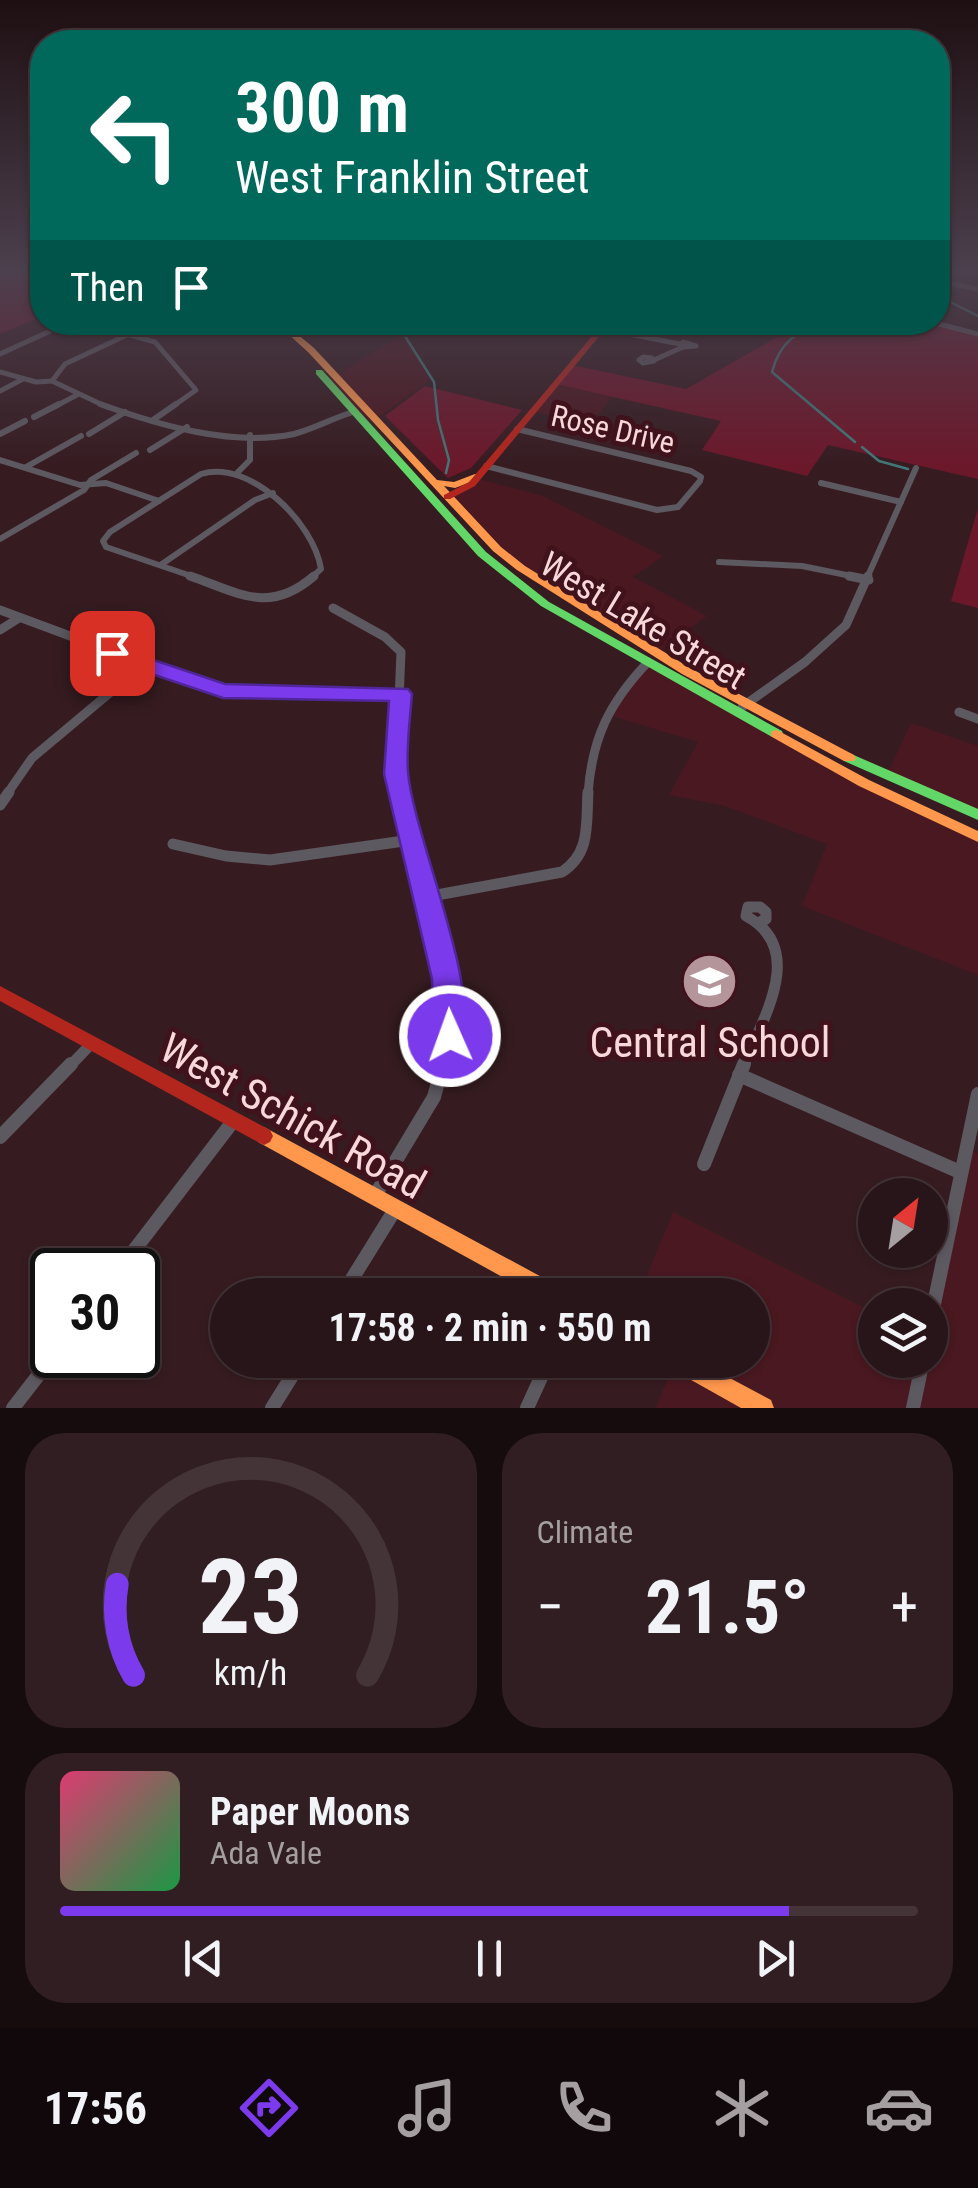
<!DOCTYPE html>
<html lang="en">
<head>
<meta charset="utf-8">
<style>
  :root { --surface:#281519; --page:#301e22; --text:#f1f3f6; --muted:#a59fa2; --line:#443438; --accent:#7c3aed }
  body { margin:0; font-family:"Roboto Condensed",sans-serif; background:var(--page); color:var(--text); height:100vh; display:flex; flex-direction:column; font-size:38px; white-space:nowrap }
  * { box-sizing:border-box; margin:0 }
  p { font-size:32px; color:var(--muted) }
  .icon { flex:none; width:55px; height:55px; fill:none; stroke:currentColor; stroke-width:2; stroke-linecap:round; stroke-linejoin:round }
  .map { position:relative; height:1408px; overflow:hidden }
  .panel { display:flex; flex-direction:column; gap:25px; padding:25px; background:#160c0e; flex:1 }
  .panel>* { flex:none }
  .hud { position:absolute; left:30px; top:30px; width:920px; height:305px; border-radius:40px; box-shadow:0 2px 8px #0004,0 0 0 2px var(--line); background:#00695c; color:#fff; overflow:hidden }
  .needle { width:65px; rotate:30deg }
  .buttons { position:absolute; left:858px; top:1178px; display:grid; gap:20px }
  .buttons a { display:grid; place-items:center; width:90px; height:90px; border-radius:50%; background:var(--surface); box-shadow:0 2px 8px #0004,0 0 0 2px var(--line); font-size:50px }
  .speed { position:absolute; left:30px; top:1248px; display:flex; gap:20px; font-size:50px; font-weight:700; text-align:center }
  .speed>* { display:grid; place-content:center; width:130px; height:130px; border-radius:50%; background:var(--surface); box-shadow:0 2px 8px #0004,0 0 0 2px var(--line); line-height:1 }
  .speed .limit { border:5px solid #111; border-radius:15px; background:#fff; color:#111 }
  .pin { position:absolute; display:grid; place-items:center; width:85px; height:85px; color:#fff; margin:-42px; border-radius:20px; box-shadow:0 5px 15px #0006 }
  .me { position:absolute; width:110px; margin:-55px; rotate:358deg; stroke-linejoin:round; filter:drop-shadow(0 0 8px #0008) }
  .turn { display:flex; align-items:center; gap:35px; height:210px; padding:0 40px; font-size:45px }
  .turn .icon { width:130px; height:130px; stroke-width:2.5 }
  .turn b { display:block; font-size:70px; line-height:85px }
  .then { display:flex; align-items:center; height:95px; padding:0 40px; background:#0003; gap:20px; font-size:38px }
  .big { font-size:75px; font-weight:700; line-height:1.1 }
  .panel .tile { flex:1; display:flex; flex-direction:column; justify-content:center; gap:15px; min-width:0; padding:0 35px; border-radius:40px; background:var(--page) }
  .panel .dial { align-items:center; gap:0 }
  .dial svg { height:260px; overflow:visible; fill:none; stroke:var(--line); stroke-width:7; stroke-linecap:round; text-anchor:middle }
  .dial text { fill:var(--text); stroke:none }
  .song { display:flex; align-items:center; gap:30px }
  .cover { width:120px; height:120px; border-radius:15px; background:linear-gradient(135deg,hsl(340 70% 55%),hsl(140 70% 35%)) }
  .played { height:10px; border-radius:5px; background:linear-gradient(90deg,var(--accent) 85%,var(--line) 85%) }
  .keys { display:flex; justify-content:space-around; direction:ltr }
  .heat { display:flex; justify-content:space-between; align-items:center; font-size:55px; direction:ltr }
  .panel .tiles { flex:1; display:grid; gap:25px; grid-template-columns:1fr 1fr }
  .tile:last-child { grid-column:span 2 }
  .trip { position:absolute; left:210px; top:1278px; width:560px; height:100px; border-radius:50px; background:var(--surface); box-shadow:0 2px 8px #0004,0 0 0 2px var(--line); font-weight:700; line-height:100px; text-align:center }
  .tabs { display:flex; height:160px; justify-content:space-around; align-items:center; background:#10080a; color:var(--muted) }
  .tabs .icon { width:70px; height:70px }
  .tabs .current { color:var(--accent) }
  .tabs b { font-size:45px; color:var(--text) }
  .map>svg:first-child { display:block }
</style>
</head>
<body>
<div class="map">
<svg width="978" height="1408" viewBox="0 0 978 1408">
  <rect width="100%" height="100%" fill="#361c21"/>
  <!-- built -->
  <g fill="#4a1820">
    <polygon points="406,332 430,380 372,422 358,412 330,379"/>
    <polygon points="557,385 613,397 589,425 534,412"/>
    <polygon points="478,479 540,495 663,556 633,577 707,616 660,650 563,593 524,568 450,497 466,491"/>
    <polygon points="649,664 978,837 978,975 802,906 827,844 725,806 669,795 698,742 605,714"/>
    <polygon points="911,723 978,746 978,813 888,772"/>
    <polygon points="969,1150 978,1154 978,1408 776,1408 685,1360 752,1360 752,1295 639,1295 673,1212 875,1313 875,1360 930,1360 930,1305"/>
    <polygon points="673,1364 752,1408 656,1408"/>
  </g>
  <!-- green -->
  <g fill="#6c182b">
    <polygon points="0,269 42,269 42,316 0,334"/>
    <polygon points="802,323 931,323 978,334 978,479 828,445 807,476 702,450 721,421 555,384 572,365 686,389"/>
    <polygon points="425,386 522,410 471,468 448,478 385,416"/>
    <polygon points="978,508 978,608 951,601"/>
  </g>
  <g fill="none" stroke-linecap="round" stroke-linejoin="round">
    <!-- stream -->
    <g stroke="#407877" stroke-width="2.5">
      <polyline points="938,296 978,316"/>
      <polyline points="396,322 434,382 438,420 449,460 446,473"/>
      <path d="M827,322C798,330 780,341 772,372L855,442"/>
      <polyline points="862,447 879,461 908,469"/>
    </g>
    <!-- street-far4 -->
    <g stroke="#5d5960" stroke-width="5">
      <polyline points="951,269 942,282 978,289"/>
      <polyline points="84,322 155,342 196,390 172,407"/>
      <polyline points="931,322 978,334"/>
      <polyline points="603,329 680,344"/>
      <polygon points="683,342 696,346 683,347"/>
      <polyline points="0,354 70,322"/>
      <polygon points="643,357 652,358 654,361 643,363 639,360"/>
      <polyline points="654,360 683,347"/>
      <polyline points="0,372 36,382 52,381"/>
      <polyline points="0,391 23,379"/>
      <polyline points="54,407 77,395"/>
      <polyline points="107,407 52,381 65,364 129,334"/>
    </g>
    <!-- street-far3 -->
    <g stroke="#5d5960" stroke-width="6">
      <path d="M100,404C158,425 232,447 294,434C314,429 333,418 353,412"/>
      <polyline points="34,417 59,404"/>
      <polyline points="153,420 176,404"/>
      <polyline points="0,434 25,421"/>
      <polyline points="89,434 125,412"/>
      <polyline points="150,450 187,427"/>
      <polyline points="0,460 80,485 106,483 159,501"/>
      <polyline points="486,466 657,510 678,507 700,481 701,477 691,471 517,429"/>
      <polyline points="26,467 81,436"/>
      <polyline points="238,472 250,460 250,435"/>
      <polyline points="821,483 901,502"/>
      <polyline points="0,539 84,490 91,480 136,453"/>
      <polyline points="719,562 802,566 861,578"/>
      <polyline points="162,564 255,500 273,493"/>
      <path d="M197,578L106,547L103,541L110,532L201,474C250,459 314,523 321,569L311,578"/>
      <polyline points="867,578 916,468"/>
    </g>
    <!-- street-far2 -->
    <g stroke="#5d5960" stroke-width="9">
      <path d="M190,576C239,593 269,615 314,576"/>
      <polyline points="849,576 869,580"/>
      <polyline points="333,608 385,637 401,652 396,774 401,794"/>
      <polyline points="0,610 210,688 259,694 400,694"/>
      <polyline points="0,630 19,618"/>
      <polyline points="742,707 805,662 846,625 868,576"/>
      <polyline points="959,712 978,719"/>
      <polyline points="7,794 32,758 143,665"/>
      <path d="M588,794C592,738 609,703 648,662"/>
    </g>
    <!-- street-far1 -->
    <g stroke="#5d5960" stroke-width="11">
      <path d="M400,792C421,876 464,982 442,1067"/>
      <polyline points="0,805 9,792"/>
      <polyline points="173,844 226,856 270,860 411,840"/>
      <path d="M426,897L562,872C591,853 586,824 588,792"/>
      <polyline points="69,1067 92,1043"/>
      <path d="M743,1067C762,1020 808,949 746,916L748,907H760L766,912V919L760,922"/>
    </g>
    <!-- street -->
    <g stroke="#5d5960" stroke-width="14">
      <polyline points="739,1075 960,1172"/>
      <polyline points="0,1137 71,1064"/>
      <polyline points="704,1164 744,1064"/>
      <polyline points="374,1197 434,1097 443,1064"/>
      <polyline points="119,1270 234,1120"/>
      <polyline points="342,1295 396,1208"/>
      <polyline points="930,1323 978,1094"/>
      <polyline points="13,1408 54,1355"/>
      <polyline points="272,1408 302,1360"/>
      <polyline points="527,1408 549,1360"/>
      <polyline points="913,1408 923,1360"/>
    </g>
    <!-- fast -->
    <g fill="#63d668" fill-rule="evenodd">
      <polygon points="316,370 322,370 486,552 549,602 782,731 783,734 782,737 772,737 541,606 478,556 316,374"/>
      <polygon points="849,753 978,809 978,820 844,761 842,758 844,755"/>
    </g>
    <!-- slow -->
    <g fill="#ff974d" fill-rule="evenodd">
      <polygon points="275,322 283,322 314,348 437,480 454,482 475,474 481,474 481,478 455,488 444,486 501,547 525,566 690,668 854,755 856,758 854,761 844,761 682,674 517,570 493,551 308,352"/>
      <polygon points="777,730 869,780 978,831 978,842 859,786 772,737 771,734 772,731"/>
      <polygon points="264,1127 562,1288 565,1295 535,1295 258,1142 255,1136 258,1130"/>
      <polygon points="664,1360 696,1360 771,1400 774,1408 741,1408 668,1367"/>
    </g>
    <!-- jam -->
    <g fill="#b3261e" fill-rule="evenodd">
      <polygon points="604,322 611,322 475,486 450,499 444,499 444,495 469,482"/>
      <polygon points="0,986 270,1130 273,1136 270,1142 264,1145 258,1142 0,1001"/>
    </g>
  </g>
  <!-- sky -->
  <linearGradient id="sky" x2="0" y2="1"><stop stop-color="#1e0f12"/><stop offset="0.58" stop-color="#4c404e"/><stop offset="1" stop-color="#4c404e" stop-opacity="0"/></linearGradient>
  <rect width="978" height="466" fill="url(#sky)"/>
  <!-- route -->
  <path fill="#7c3aed" stroke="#51269a" stroke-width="2.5" d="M112,646L225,684L408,689L412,694C410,720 406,747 408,772C413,835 484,994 460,1045L450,1049L439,1045L434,1036L432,979L384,774L389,701L223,698L104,658L101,653L104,648Z"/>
  <!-- icons -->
  <defs>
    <symbol id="school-disc" viewBox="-11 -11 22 22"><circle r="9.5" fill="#b4969a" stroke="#40121b"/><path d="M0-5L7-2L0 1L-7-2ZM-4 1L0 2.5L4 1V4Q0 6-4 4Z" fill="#fff"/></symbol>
  </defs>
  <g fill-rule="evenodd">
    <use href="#school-disc" x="678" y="950" width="63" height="63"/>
  </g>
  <g text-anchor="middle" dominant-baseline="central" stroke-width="10" stroke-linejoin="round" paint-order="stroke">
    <!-- far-street labels -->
    <g font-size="30" fill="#f8d8db" stroke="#40121b">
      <text transform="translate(613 429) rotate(13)">Rose Drive</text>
    </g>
    <!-- street labels -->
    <g font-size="35" fill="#f8d8db" stroke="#40121b">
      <text transform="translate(643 621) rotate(31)">West Lake Street</text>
    </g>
    <!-- near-poi labels -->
    <g font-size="42" fill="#f8d8db" stroke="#40121b">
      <text x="710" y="1042">Central School</text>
    </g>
    <!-- near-street labels -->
    <g font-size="42" fill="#f8d8db" stroke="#40121b">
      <text transform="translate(293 1116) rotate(29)">West Schick Road</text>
    </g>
  </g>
</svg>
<div class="buttons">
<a><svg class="needle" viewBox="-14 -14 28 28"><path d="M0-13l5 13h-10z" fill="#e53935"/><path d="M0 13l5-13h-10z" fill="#a59fa2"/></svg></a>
<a><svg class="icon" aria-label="layers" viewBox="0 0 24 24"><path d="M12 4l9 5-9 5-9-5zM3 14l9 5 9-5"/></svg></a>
</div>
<div class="speed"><div class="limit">30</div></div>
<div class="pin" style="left:112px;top:653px;background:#d93025"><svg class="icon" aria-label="arrive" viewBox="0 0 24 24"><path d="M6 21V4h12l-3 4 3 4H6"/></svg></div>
<svg class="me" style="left:450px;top:1036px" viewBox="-20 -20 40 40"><circle r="17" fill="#7c3aed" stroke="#fff" stroke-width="3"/><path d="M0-11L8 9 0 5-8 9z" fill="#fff"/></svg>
<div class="trip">17:58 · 2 min · 550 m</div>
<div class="hud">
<div class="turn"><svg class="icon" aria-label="left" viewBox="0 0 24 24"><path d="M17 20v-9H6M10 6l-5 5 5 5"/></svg><div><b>300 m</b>West Franklin Street</div></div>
<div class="then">Then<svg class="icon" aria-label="arrive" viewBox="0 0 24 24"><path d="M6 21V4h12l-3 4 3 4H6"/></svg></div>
</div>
</div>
<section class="panel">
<div class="tiles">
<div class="tile dial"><svg viewBox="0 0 100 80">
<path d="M14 69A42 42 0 1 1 86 69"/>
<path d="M14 69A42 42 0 0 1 9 41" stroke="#7c3aed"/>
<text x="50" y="56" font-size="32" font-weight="700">23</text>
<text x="50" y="72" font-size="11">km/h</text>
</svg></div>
<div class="tile"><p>Climate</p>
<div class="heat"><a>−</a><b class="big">21.5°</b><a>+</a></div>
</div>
<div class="tile">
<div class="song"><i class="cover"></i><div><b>Paper Moons</b><p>Ada Vale</p></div></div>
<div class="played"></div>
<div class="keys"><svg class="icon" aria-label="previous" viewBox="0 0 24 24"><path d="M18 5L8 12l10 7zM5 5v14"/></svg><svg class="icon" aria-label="pause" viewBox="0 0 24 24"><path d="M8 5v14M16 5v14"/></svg><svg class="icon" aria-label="next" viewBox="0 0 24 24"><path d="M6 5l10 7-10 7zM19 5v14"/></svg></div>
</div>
</div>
</section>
<nav class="tabs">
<b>17:56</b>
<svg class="icon current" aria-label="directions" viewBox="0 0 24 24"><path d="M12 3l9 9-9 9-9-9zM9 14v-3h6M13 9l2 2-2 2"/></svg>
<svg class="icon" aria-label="music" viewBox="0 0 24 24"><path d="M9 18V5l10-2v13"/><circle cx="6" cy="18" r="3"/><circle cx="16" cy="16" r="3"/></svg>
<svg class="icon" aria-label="phone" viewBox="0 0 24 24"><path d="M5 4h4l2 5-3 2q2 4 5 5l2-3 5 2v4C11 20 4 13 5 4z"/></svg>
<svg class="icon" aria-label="climate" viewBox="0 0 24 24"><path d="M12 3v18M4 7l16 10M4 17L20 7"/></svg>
<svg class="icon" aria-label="car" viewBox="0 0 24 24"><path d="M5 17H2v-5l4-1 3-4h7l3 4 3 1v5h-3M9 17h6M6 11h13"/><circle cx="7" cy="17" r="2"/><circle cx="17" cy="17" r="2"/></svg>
</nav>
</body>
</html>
